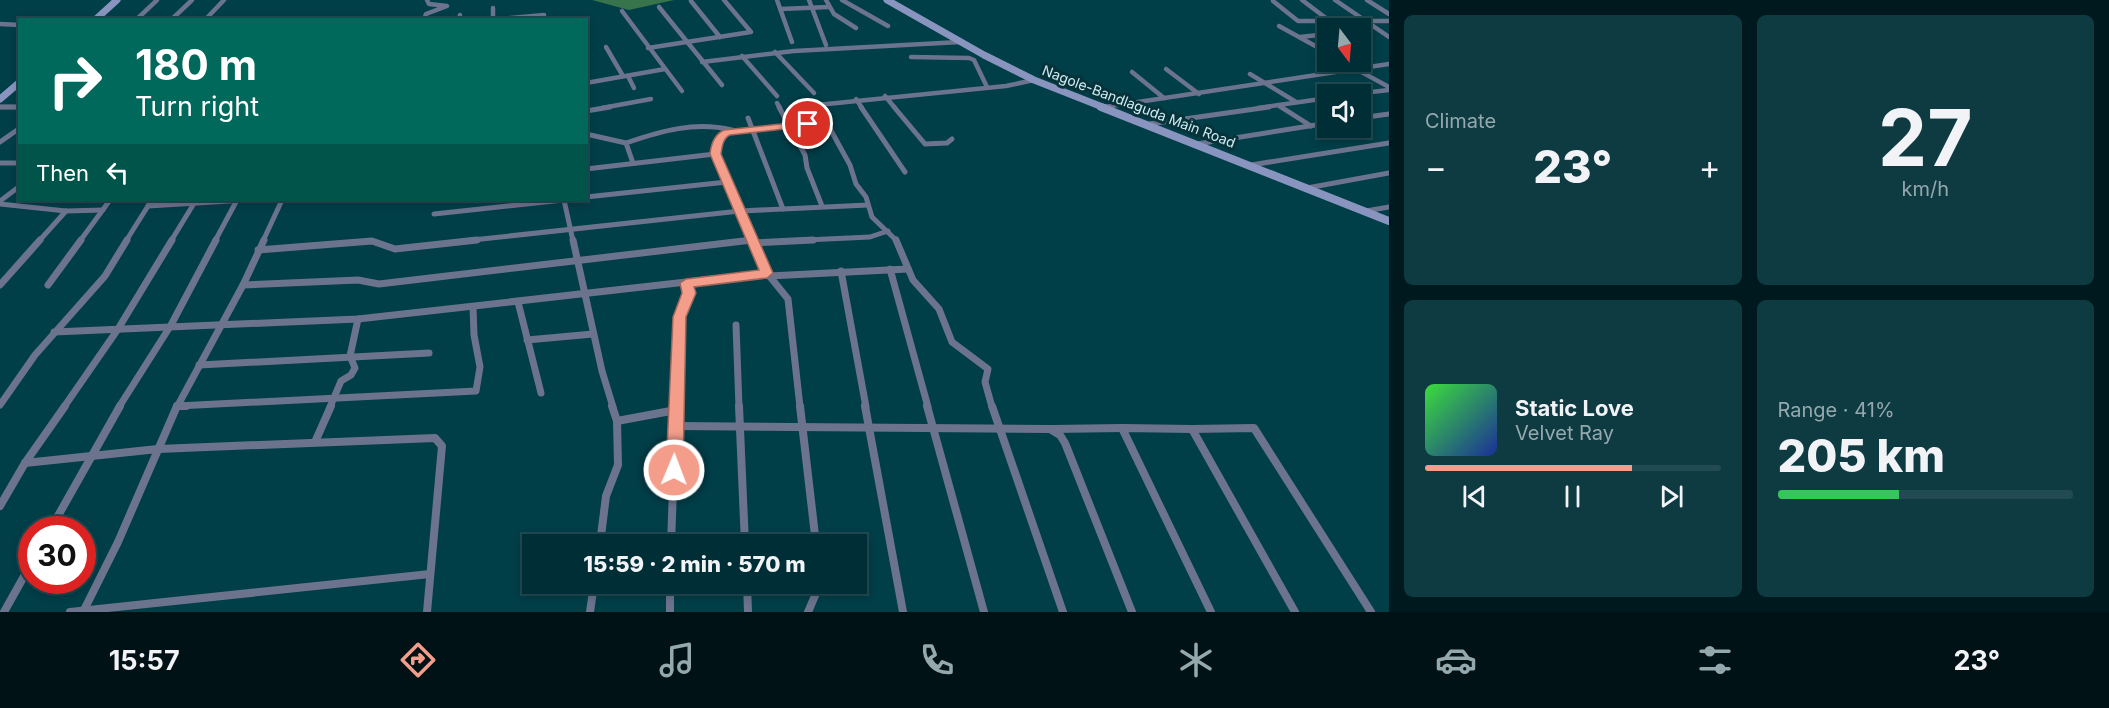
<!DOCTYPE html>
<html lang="en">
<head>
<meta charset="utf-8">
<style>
  :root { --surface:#002e36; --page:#0e3a42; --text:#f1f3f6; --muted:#95a8ad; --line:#224a51; --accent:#f49d8b }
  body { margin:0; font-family:Inter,sans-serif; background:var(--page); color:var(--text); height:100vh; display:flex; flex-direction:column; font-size:22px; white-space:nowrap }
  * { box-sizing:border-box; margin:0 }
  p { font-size:20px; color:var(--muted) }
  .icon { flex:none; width:33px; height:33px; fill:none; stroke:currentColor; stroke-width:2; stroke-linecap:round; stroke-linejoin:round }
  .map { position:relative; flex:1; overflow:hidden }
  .drawer { display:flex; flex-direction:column; gap:15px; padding:15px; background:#00191e; width:720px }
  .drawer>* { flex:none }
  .hud { position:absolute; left:18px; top:18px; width:570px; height:183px; border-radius:0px; box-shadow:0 3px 9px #0003,0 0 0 2px var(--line); background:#00695c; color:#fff; overflow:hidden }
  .needle { width:39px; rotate:164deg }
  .controls { position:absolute; left:1317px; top:18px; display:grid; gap:12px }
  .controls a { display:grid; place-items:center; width:54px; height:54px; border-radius:0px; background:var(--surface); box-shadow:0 3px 9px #0003,0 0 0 2px var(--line); font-size:30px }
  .speed { position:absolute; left:18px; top:516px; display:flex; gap:12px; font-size:30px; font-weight:700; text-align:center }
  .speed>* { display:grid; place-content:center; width:78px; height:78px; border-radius:50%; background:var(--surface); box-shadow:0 3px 9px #0003,0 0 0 2px var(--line); line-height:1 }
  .speed .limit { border:9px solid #d22; background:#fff; color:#111 }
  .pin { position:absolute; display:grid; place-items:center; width:51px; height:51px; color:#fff; margin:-26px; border:3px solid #fff; border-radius:50%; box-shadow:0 2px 6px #0007 }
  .me { position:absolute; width:66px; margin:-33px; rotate:1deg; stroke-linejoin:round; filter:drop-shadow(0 0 4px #0008) }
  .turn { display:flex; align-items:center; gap:21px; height:126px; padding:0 18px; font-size:27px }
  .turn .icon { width:78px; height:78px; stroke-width:2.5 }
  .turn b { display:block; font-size:42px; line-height:51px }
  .then { display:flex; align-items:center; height:57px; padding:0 18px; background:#0003; gap:12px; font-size:22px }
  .big { font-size:45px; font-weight:800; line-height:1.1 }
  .drawer .tile { flex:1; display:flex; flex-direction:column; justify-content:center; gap:9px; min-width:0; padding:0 21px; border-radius:9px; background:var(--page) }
  .drawer .dial { align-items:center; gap:0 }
  .dial b { font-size:78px; line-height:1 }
  .song { display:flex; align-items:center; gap:18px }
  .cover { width:72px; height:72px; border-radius:9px; background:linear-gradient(135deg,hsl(120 70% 55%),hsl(230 70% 35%)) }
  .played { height:6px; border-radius:3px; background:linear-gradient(90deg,var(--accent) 70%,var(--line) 70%) }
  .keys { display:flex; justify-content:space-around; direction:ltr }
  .heat { display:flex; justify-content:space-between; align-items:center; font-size:33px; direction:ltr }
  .charge { height:9px; border-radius:4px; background:linear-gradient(90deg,#34c759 41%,var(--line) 0) }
  .drawer .tiles { flex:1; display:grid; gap:15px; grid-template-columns:repeat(2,1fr) }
  .trip { position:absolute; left:522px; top:534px; width:345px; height:60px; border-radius:0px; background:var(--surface); box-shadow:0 3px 9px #0003,0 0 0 2px var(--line); font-weight:800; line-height:60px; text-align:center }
  .tab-bar { display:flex; height:96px; justify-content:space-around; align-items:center; background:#001216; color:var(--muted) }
  .tab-bar .icon { width:42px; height:42px }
  .tab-bar .selected { color:var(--accent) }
  .tab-bar b { font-size:27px; color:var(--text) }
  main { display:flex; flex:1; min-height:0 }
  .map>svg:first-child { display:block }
</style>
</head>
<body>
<main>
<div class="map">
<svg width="1389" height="612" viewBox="0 0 1389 612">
  <rect width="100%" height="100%" fill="#003e48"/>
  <!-- water -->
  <polygon fill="#38744b" points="592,0 674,0 629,10"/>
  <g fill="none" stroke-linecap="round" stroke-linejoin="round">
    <!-- street-far3 -->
    <g stroke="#6c738d" stroke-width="4.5">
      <polyline points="777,0 792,42"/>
      <polyline points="809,0 826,45"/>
      <polyline points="826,0 834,14 856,28"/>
      <polyline points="842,0 888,26"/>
      <polyline points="1302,0 1339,28"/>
      <polyline points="1335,0 1389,37"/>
      <polyline points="1367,0 1389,14"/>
      <polyline points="691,1 720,37"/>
      <polyline points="1273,1 1298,21 1389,21"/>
      <polyline points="659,7 722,85"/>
      <polyline points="493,8 493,20"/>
      <polyline points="780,9 829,7"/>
      <polyline points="622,11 682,91"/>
      <polyline points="136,20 157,0"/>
      <polyline points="171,20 192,0"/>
      <polyline points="205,20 224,0"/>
      <polyline points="424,20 426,14 447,6 429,4 427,0"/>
      <polyline points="459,20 460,15"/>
      <polyline points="487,20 544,15"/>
      <polyline points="0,24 20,25"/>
      <polyline points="1279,26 1328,53"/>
      <polyline points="1300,37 1328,34"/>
      <polyline points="606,47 623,76"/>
      <polyline points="648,48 751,32 724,0"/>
      <polyline points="775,52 814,93"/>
      <polyline points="742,56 777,96"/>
      <polyline points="911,57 969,58 974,60 987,87"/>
      <polyline points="702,62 794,51 960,42"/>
      <polyline points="1343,62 1389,87"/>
      <polyline points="1166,69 1199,94"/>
      <polyline points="1132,72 1164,98"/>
      <polyline points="1250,74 1296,102"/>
      <polyline points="628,76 634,88"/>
      <polyline points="586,83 665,69"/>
      <polyline points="1354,94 1389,90"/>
      <polyline points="885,96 895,108"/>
      <polyline points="856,99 862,108"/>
      <polyline points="777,103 780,108"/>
      <polyline points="1278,105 1283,108"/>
      <polyline points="0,107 20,107"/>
      <polyline points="1105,107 1389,64"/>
      <polyline points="602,108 651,99"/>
      <polyline points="819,108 817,105 1006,86 1034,80"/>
      <polyline points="1258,108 1328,98"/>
    </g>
    <!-- street-far2 -->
    <g stroke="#6c738d" stroke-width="5">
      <polyline points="0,107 20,107"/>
      <polyline points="779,107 805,155 807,168 822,206"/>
      <polyline points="818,107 850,165 856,184 866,197 872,217 897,241"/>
      <polyline points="861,107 905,172"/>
      <polyline points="894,107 925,144 947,143 952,139"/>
      <polyline points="1105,107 1108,107"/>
      <polyline points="1281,107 1311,126"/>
      <polyline points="586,111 610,107"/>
      <polyline points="748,118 783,209"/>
      <polyline points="1360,118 1389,114"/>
      <polyline points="1149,124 1269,107"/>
      <polyline points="586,134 626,143 633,163"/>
      <polyline points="0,142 20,128"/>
      <path d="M626,143C661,131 695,121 732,130"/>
      <polyline points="1197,144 1328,123"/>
      <polyline points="0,163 20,163"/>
      <polyline points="1251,165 1389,143"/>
      <polyline points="586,169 715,154"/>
      <polyline points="1307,188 1389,173"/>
      <polyline points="586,197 727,182"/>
      <polyline points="152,200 148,206 246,200"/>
      <polyline points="564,200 573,241"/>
      <polyline points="0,201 20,186"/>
      <polyline points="0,204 66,211 103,210"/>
      <polyline points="1366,211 1389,207"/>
      <polyline points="434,214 564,200"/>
      <polyline points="39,241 66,211"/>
      <polyline points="80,241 110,200"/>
      <polyline points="126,241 148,206"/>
      <polyline points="171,241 196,200"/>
      <polyline points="215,241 237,200"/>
      <polyline points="263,241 282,200"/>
      <polyline points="366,241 373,241"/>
      <polyline points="463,241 740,211 868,205"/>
      <polyline points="740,241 752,240"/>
      <polyline points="753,241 715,154 722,135 728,132 826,122"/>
      <polyline points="784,241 870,237 888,231"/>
    </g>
    <!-- street-far1 -->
    <g stroke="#6c738d" stroke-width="7">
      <polyline points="573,240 602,371 613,407"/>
      <polyline points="753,240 767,273 788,299 800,407"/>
      <polyline points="896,240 913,280 939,309 952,342 988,369 985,382 992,407"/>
      <polyline points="754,243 813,240"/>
      <polyline points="258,250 372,241 395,249 477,240"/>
      <polyline points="890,269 928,407"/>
      <polyline points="841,271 866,407"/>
      <polyline points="769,276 908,269"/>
      <polyline points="0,285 40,240"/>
      <polyline points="48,285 81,240"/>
      <polyline points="243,285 358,280 379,284 752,240"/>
      <polyline points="518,302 541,393"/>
      <polyline points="736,325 739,407"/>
      <polyline points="54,332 358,319 767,273"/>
      <polyline points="527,340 593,334"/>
      <polyline points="199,365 429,353"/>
      <polyline points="0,405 35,355 105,276 127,240"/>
      <polyline points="177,406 476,391 480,367 474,335 473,307"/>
      <polyline points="64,407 118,329 172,240"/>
      <polyline points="119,407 171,325 216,240"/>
      <polyline points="177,407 243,285 264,240"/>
      <polyline points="330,407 341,381 351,375 355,368 350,356 358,319"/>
      <polyline points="676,407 680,317 689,293 686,283"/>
    </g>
    <!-- street -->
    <g stroke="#6c738d" stroke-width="8">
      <polyline points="177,406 186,406"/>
      <polyline points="739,406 745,544"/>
      <polyline points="800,406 816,544"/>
      <polyline points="865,406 903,612"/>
      <polyline points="927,406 984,612"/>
      <polyline points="992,406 1063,612"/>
      <polyline points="617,421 676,410"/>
      <polyline points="675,426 1050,429 1060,435 1065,443 1132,612"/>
      <polyline points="1052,429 1122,428"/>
      <polyline points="1192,429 1254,428 1371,612"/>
      <polyline points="315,442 331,406"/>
      <polyline points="25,463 158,449 435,438 442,446 427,612"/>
      <polyline points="0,506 25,463 65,406"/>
      <polyline points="50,530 120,406"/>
      <polyline points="600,544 606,496 618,465 617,421 612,406"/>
      <polyline points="671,544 676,406"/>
      <polyline points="670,584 670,612"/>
      <polyline points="747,584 748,612"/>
      <polyline points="4,612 32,562"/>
      <polyline points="70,612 430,574"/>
      <polyline points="83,612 118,542 177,406"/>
      <polyline points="590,612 594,584"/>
      <polyline points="808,612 820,584"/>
      <polyline points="1211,612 1122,428 1192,429 1295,612"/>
    </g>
    <!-- secondary-far1 -->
    <g stroke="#8995be" stroke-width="7">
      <polyline points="887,0 984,55 1034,80 1105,108"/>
      <polyline points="95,20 117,0"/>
      <polyline points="0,99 20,82"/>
    </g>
    <!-- secondary -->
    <polyline stroke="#8995be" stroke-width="8" points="1101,107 1389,221"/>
  </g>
  <!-- route -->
  <path fill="#f49d8b" stroke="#9f665a" stroke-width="1.5" d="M808,121L811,122V126L730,135C723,138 722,147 721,154L773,273L767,278L694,287L696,293L686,317L683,470L680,475L674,477L669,475L666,470L673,317L682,293L680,283L686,279L759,270L710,154C711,144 715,134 724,130Z"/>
  <g text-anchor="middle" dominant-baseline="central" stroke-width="6" stroke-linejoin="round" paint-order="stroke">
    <!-- far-street labels -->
    <g font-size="14" fill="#d0ebf1" stroke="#06333a">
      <text transform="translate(1139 106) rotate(21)">Nagole-Bandlaguda Main Road</text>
    </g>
  </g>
</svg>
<div class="controls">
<a><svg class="needle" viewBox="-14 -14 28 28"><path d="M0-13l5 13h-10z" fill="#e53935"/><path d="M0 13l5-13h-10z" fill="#95a8ad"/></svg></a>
<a><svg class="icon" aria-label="sound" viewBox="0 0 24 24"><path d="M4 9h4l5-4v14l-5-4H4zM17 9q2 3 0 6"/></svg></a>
</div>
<div class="speed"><div class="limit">30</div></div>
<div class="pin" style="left:808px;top:124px;background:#d93025"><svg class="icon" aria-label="arrive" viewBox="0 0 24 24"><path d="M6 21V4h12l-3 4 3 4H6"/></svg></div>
<svg class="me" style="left:674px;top:470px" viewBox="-20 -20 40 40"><circle r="17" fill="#f49d8b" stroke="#fff" stroke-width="3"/><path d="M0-11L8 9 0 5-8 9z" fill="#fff"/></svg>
<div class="trip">15:59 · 2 min · 570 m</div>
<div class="hud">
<div class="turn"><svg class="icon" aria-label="right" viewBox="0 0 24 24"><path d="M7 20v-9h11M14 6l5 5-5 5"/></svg><div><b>180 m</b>Turn right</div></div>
<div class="then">Then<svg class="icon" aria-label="left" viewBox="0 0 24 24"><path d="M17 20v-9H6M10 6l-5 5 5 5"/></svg></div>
</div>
</div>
<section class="drawer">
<div class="tiles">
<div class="tile"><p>Climate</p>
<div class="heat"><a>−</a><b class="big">23°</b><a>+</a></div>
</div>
<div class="tile dial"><b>27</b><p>km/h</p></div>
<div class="tile">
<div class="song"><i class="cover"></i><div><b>Static Love</b><p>Velvet Ray</p></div></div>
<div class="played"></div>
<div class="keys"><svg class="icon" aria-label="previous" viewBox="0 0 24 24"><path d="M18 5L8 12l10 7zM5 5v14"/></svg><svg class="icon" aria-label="pause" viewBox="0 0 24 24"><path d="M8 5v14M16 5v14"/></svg><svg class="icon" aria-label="next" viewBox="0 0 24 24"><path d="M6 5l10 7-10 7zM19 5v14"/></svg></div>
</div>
<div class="tile"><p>Range · 41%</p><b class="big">205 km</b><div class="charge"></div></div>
</div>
</section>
</main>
<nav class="tab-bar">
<b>15:57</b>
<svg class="icon selected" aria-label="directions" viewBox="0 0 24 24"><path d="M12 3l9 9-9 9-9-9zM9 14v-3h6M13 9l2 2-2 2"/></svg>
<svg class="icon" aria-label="music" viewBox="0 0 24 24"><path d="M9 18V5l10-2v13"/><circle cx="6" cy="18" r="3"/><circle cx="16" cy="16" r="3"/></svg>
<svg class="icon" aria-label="phone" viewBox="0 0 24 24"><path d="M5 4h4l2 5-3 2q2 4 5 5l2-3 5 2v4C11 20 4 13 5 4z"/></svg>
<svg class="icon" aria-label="climate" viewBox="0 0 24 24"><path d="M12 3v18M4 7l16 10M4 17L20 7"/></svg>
<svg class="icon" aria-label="car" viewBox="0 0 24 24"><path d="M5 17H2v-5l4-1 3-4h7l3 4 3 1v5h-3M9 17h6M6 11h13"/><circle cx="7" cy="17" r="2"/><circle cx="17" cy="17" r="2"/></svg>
<svg class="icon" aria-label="filters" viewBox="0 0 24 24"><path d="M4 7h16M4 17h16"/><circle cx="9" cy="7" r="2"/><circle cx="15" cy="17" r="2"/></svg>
<b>23°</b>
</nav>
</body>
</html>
